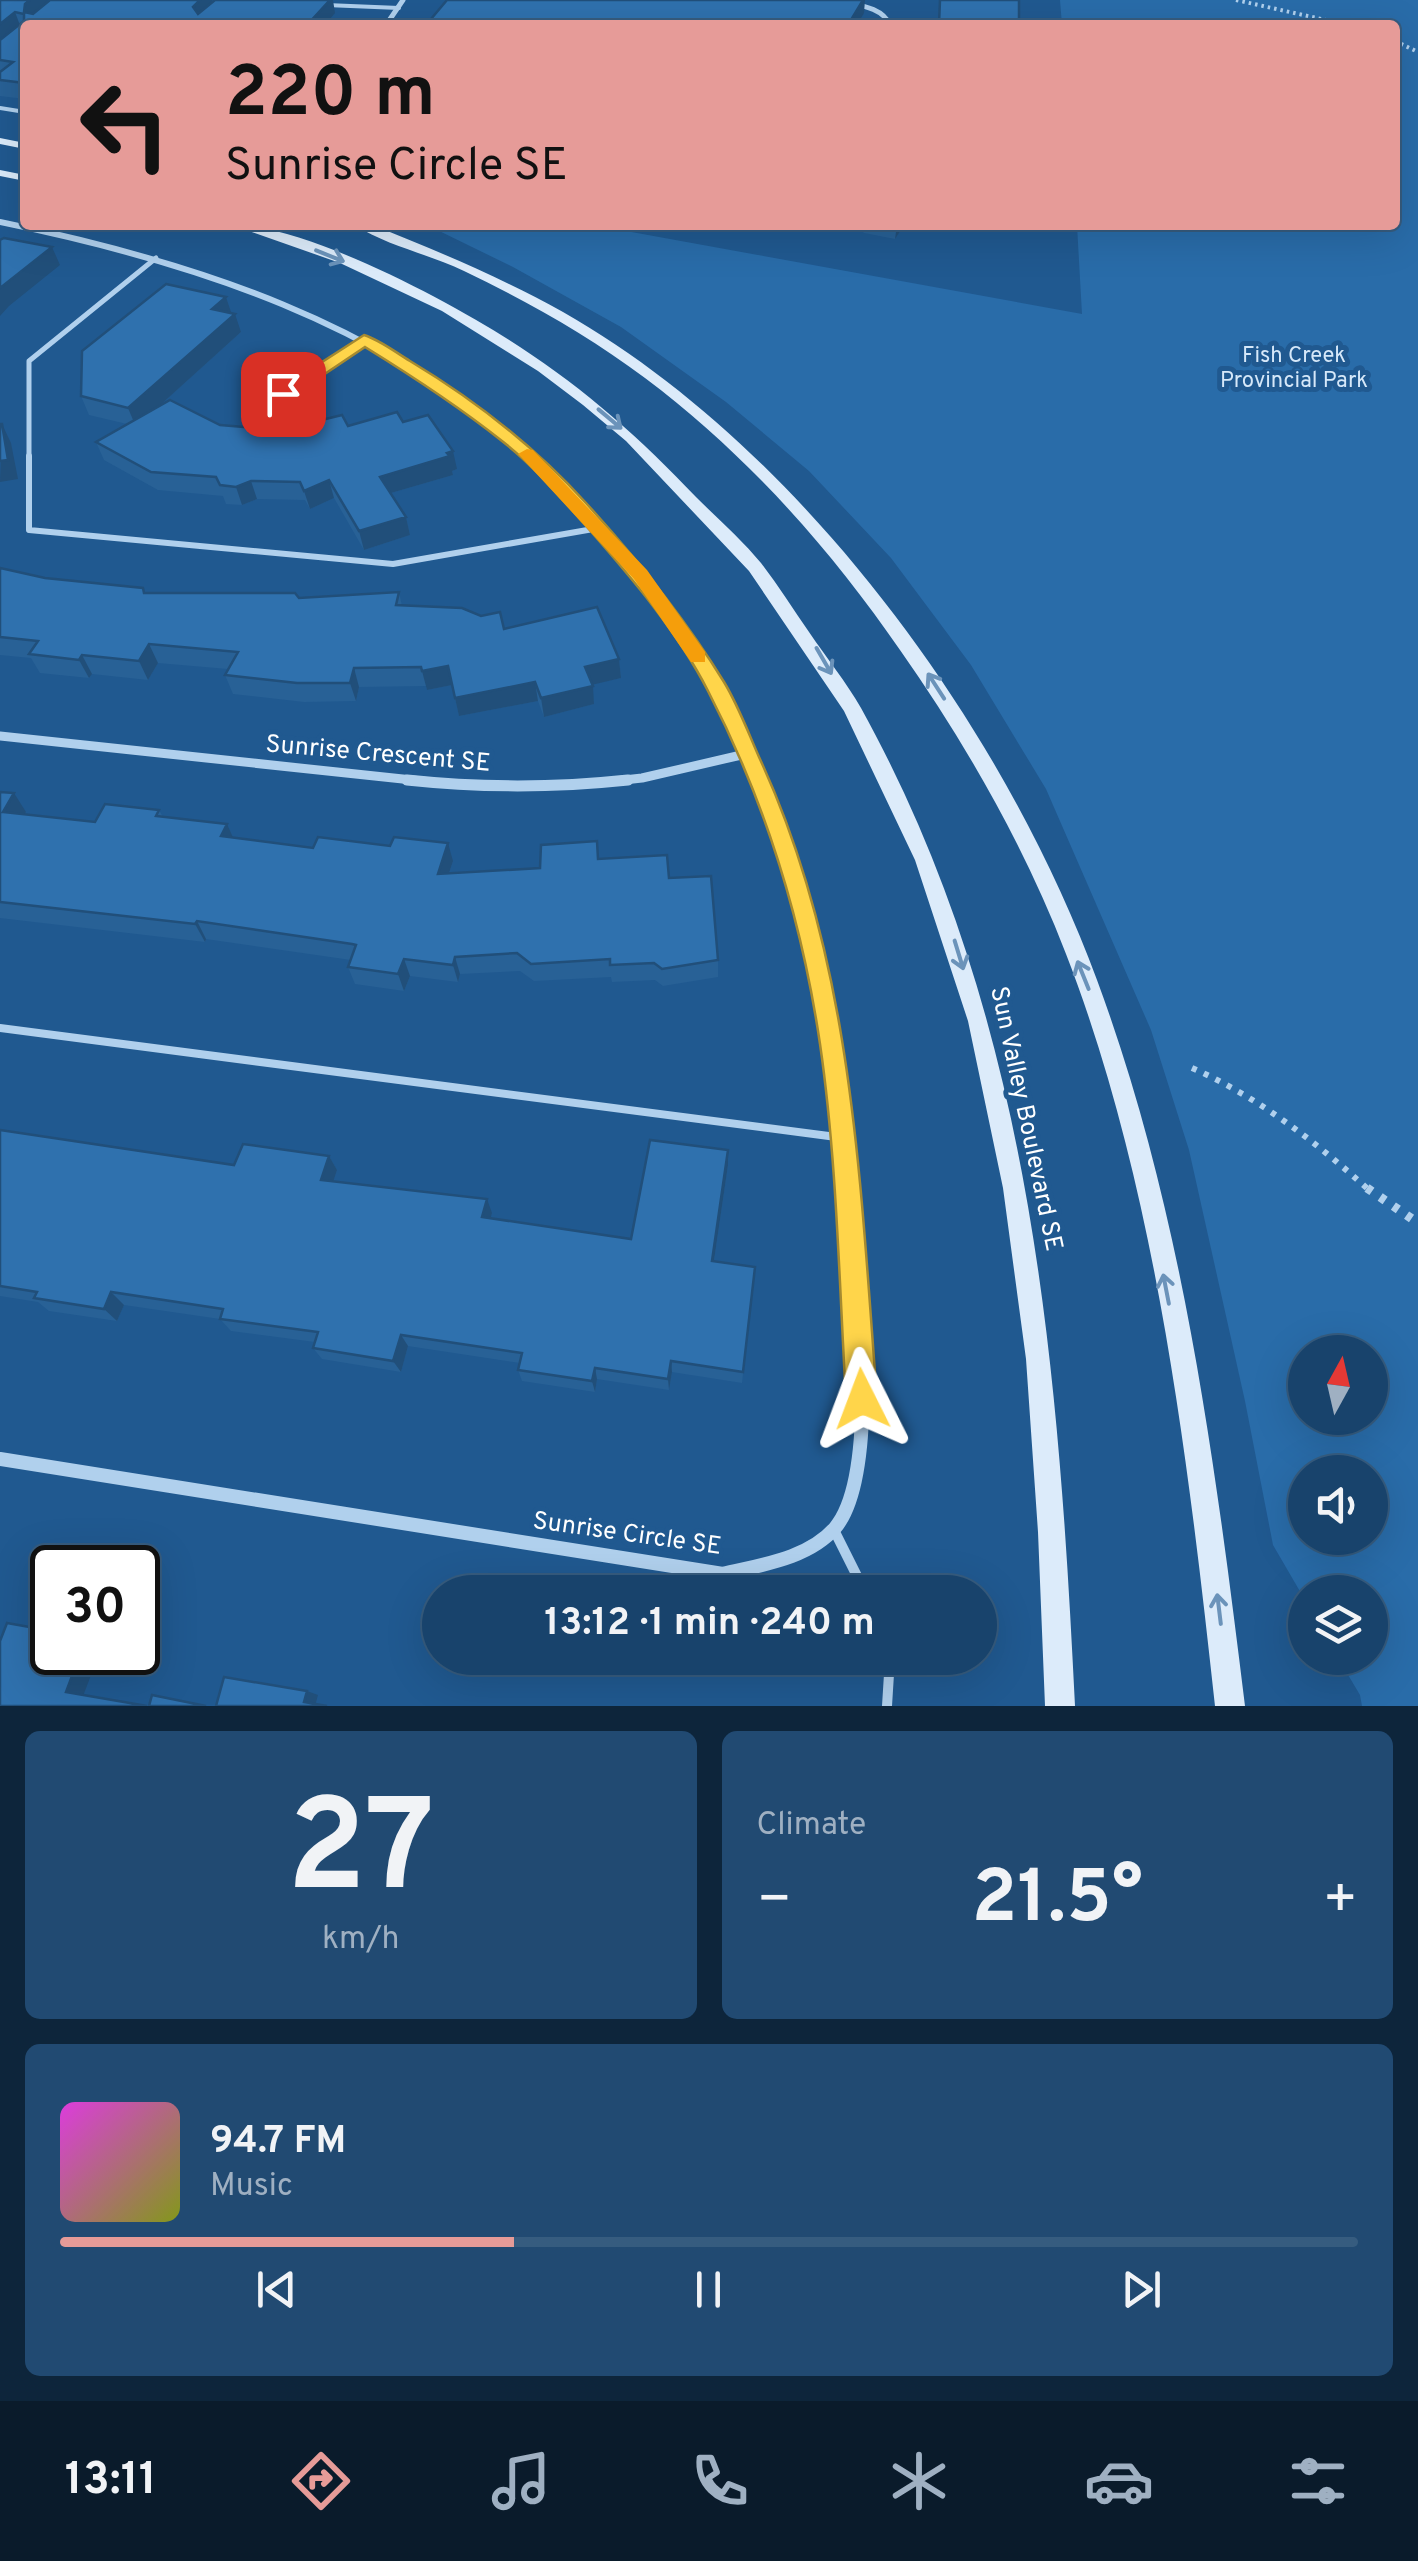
<!DOCTYPE html>
<html lang="en">
<head>
<meta charset="utf-8">
<style>
  :root { --surface:#18436c; --page:#214a72; --text:#f1f3f6; --muted:#9fb0c2; --line:#365c7f; --accent:#e69b98 }
  body { margin:0; font-family:Overpass,sans-serif; background:var(--page); color:var(--text); height:100vh; display:flex; flex-direction:column; font-size:38px; white-space:nowrap }
  * { box-sizing:border-box; margin:0 }
  p { font-size:32px; color:var(--muted) }
  .icon { flex:none; width:55px; height:55px; fill:none; stroke:currentColor; stroke-width:2; stroke-linecap:round; stroke-linejoin:round }
  .map { position:relative; height:1706px; overflow:hidden }
  .drawer { display:flex; flex-direction:column; gap:25px; padding:25px; background:#0d253b; flex:1 }
  .drawer>* { flex:none }
  .top-card { position:absolute; left:20px; top:20px; width:1380px; height:210px; border-radius:10px; box-shadow:0 10px 40px #0002,0 0 0 2px var(--line); background:#e69b98; color:#111; overflow:hidden }
  .needle { width:65px; rotate:8deg }
  .buttons { position:absolute; left:1288px; top:1335px; display:grid; gap:20px }
  .buttons a { display:grid; place-items:center; width:100px; height:100px; border-radius:50%; background:var(--surface); box-shadow:0 10px 40px #0002,0 0 0 2px var(--line); font-size:50px }
  .speed { position:absolute; left:30px; top:1545px; display:flex; gap:20px; font-size:50px; font-weight:700; text-align:center }
  .speed>* { display:grid; place-content:center; width:130px; height:130px; border-radius:50%; background:var(--surface); box-shadow:0 10px 40px #0002,0 0 0 2px var(--line); line-height:1 }
  .speed .limit { border:5px solid #111; border-radius:15px; background:#fff; color:#111 }
  .pin { position:absolute; display:grid; place-items:center; width:85px; height:85px; color:#fff; margin:-42px; border-radius:20px; box-shadow:0 5px 15px #0006 }
  .me { position:absolute; width:110px; margin:-55px; rotate:357deg; stroke-linejoin:round; filter:drop-shadow(0 0 8px #0008) }
  .turn { display:flex; align-items:center; gap:35px; height:210px; padding:0 40px; font-size:45px }
  .turn .icon { width:130px; height:130px; stroke-width:2.5 }
  .turn b { display:block; font-size:70px; line-height:85px }
  .big { font-size:75px; font-weight:700; line-height:1.1 }
  .drawer .widget { flex:1; display:flex; flex-direction:column; justify-content:center; gap:15px; min-width:0; padding:0 35px; border-radius:15px; background:var(--page) }
  .drawer .dial { align-items:center; gap:0 }
  .dial b { font-size:130px; line-height:1 }
  .song { display:flex; align-items:center; gap:30px }
  .cover { width:120px; height:120px; border-radius:15px; background:linear-gradient(135deg,hsl(300 70% 55%),hsl(70 70% 35%)) }
  .played { height:10px; border-radius:5px; background:linear-gradient(90deg,var(--accent) 35%,var(--line) 35%) }
  .keys { display:flex; justify-content:space-around; direction:ltr }
  .heat { display:flex; justify-content:space-between; align-items:center; font-size:55px; direction:ltr }
  .drawer .tiles { flex:1; display:grid; gap:25px; grid-template-columns:1fr 1fr }
  .widget:last-child { grid-column:span 2 }
  .trip { position:absolute; left:422px; top:1575px; width:575px; height:100px; border-radius:50px; background:var(--surface); box-shadow:0 10px 40px #0002,0 0 0 2px var(--line); font-weight:700; line-height:100px; text-align:center }
  .menu { display:flex; height:160px; justify-content:space-around; align-items:center; background:#0a1b2b; color:var(--muted) }
  .menu .icon { width:70px; height:70px }
  .menu .on { color:var(--accent) }
  .menu b { font-size:45px; color:var(--text) }
  .map>svg:first-child { display:block }
</style>
</head>
<body>
<div class="map">
<svg width="1418" height="1706" viewBox="0 0 1418 1706">
  <rect width="100%" height="100%" fill="#205990"/>
  <!-- green -->
  <path fill="#296ca9" fill-rule="evenodd" d="M1060,0H1418V1706H1362L1360,1695L1338,1658H1370V1592H1305V1600L1273,1545L1245,1401L1189,1150L1151,1030L1046,789L971,665L891,558L809,471L726,402L621,327L513,267L427,225H593L1082,314L1077,225H1395V25H1062ZM1305,1352H1370V1418H1305ZM1305,1472H1370V1538H1305Z"/>
  <g fill="none" stroke-linecap="round" stroke-linejoin="round">
    <!-- path-far2 -->
    <g stroke="#b0d0ed" stroke-width="4" stroke-dasharray="2.5 4" stroke-linecap="butt">
      <polyline points="1236,0 1348,25"/>
      <polyline points="1395,41 1418,52"/>
    </g>
    <!-- path-far1 -->
    <path stroke="#b0d0ed" stroke-width="6" stroke-dasharray="5 8" stroke-linecap="butt" d="M1192,1068C1258,1097 1316,1142 1370,1191"/>
    <!-- path -->
    <polyline stroke="#b0d0ed" stroke-width="9" stroke-dasharray="6 10" stroke-linecap="butt" points="1367,1188 1418,1223"/>
    <!-- lane-far4 -->
    <g stroke="#b0d0ed" stroke-width="4">
      <polyline points="326,5 399,8"/>
      <polyline points="0,108 25,112"/>
    </g>
    <!-- lane-far3 -->
    <polyline stroke="#b0d0ed" stroke-width="5" points="29,459 29,361 156,258"/>
    <!-- lane-far2 -->
    <polyline stroke="#b0d0ed" stroke-width="6" points="29,456 29,530 393,564 599,528"/>
    <!-- lane-far1 -->
    <polyline stroke="#b0d0ed" stroke-width="8" points="0,1028 844,1138"/>
    <!-- lane -->
    <g stroke="#b0d0ed" stroke-width="10">
      <polyline points="834,1530 865,1592"/>
      <polyline points="887,1706 890,1658"/>
    </g>
    <!-- street-far4 -->
    <g stroke="#b0d0ed" stroke-width="5">
      <path d="M837,0C855,5 882,6 890,25"/>
      <polyline points="386,25 403,0"/>
    </g>
    <!-- street-far3 -->
    <g stroke="#b0d0ed" stroke-width="6">
      <path d="M0,222C195,262 382,323 532,459"/>
      <polyline points="283,394 364,340"/>
    </g>
    <!-- street-far2 -->
    <g stroke="#b0d0ed" stroke-width="9">
      <path d="M529,456C629,547 711,657 762,782"/>
      <polyline points="0,736 431,782"/>
      <polyline points="606,782 642,778 750,753"/>
    </g>
    <!-- street-far1 -->
    <g stroke="#b0d0ed" stroke-width="11">
      <path d="M407,780C482,788 553,788 628,780"/>
      <path d="M761,780C813,912 838,1049 849,1191"/>
    </g>
    <!-- street -->
    <path stroke="#b0d0ed" stroke-width="14" d="M0,1459L723,1574C760,1565 808,1559 835,1528C883,1471 855,1265 849,1188"/>
    <!-- secondary -->
    <g fill="#dcebfa" fill-rule="evenodd">
      <polygon points="0,138 25,143 25,149 0,144"/>
      <polygon points="0,170 25,175 25,181 0,176"/>
      <path d="M232,225C308,225 455,304 520,347C586,390 642,440 696,497C718,519 742,540 761,563C778,585 793,609 809,632C826,657 846,682 861,708C1032,1017 1058,1361 1075,1706H1045L1038,1532L1026,1359L1003,1188L968,1021L915,860L844,711L749,571L626,441L583,405L538,371L442,311L340,263Z"/>
      <path d="M355,225H372C438,251 502,278 563,312C801,447 1004,727 1097,980C1183,1212 1215,1462 1245,1706H1215C1188,1460 1156,1186 1066,954C1025,847 966,744 900,650C829,547 745,453 645,378C589,336 527,301 464,271C429,254 387,246 355,225Z"/>
    </g>
  </g>
  <!-- wall -->
  <g fill="#286196">
    <polygon points="0,0 212,2 335,13 25,25 25,99 0,96"/>
    <polygon points="856,225 924,225 901,230 895,239 864,233"/>
    <polygon points="226,297 231,313 241,332 159,406 220,425 281,430 403,422 457,469 452,471 453,475 391,493 406,517 410,535 364,550 334,498 310,509 305,500 257,499 242,505 226,504 223,496 158,490 104,460 96,442 127,424 89,415 81,396"/>
    <polygon points="0,568 45,578 145,593 299,598 399,592 402,606 504,629 619,659 621,678 592,684 594,704 544,717 538,701 459,716 452,685 427,690 426,686 359,687 356,701 304,702 233,694 225,675 228,669 158,663 148,680 92,674 89,678 40,673 31,658 0,655"/>
    <polygon points="0,792 26,812 25,814 95,822 159,810 163,817 233,838 313,848 453,861 449,873 540,868 597,841 599,859 669,878 718,960 718,977 663,986 655,980 612,982 611,977 534,981 520,971 460,974 458,982 410,976 404,991 355,984 348,967 351,960 206,939 205,942 0,918"/>
    <polygon points="0,1130 234,1165 329,1156 337,1170 333,1181 492,1213 490,1218 631,1239 728,1165 714,1261 755,1267 742,1383 672,1372 669,1390 597,1379 595,1392 522,1381 518,1370 520,1363 408,1346 401,1372 322,1359 313,1348 315,1342 231,1331 220,1319 124,1305 117,1321 49,1311 38,1302 0,1296"/>
  </g>
  <!-- shaded-wall -->
  <g fill="#214f7a">
    <polygon points="30,0 55,0 31,20 24,12 25,4"/>
    <polygon points="200,0 212,0 214,6 198,23 193,7"/>
    <polygon points="330,0 333,0 335,13 325,25 307,25"/>
    <polygon points="863,0 865,0 864,13 857,25 848,25"/>
    <polygon points="15,12 21,28 0,46 0,24"/>
    <polygon points="897,225 924,225 901,230 895,239"/>
    <polygon points="52,247 60,265 9,306 0,316 0,287"/>
    <polygon points="226,297 232,315 212,309"/>
    <polygon points="235,314 241,332 136,427 128,408"/>
    <polygon points="2,424 11,443 18,479 0,482"/>
    <polygon points="453,451 457,469 452,471 453,475 384,495 380,477"/>
    <polygon points="329,480 334,498 310,509 304,491"/>
    <polygon points="251,481 257,499 242,505 236,487"/>
    <polygon points="406,517 410,535 364,550 359,531"/>
    <polygon points="149,644 158,663 148,680 139,661"/>
    <polygon points="82,655 92,674 89,678 79,660"/>
    <polygon points="619,659 621,678 587,686 585,667"/>
    <polygon points="448,666 452,685 427,690 422,671"/>
    <polygon points="354,668 359,687 356,701 350,683"/>
    <polygon points="535,682 538,701 459,716 455,698"/>
    <polygon points="593,686 594,704 544,717 541,698"/>
    <polygon points="14,793 26,812 15,830 3,812"/>
    <polygon points="227,824 235,842 221,836"/>
    <polygon points="448,843 453,861 443,891 438,874"/>
    <polygon points="197,921 206,939 205,942 195,924"/>
    <polygon points="455,957 460,974 458,982 453,965"/>
    <polygon points="404,959 410,976 404,991 398,974"/>
    <polygon points="728,1150 728,1165 712,1274 712,1261"/>
    <polygon points="329,1156 337,1170 329,1194 321,1180"/>
    <polygon points="487,1199 492,1213 487,1230 482,1217"/>
    <polygon points="111,1292 124,1305 117,1321 104,1309"/>
    <polygon points="401,1335 408,1346 401,1372 393,1361"/>
    <polygon points="671,1361 672,1372 669,1390 668,1379"/>
    <polygon points="595,1368 597,1379 595,1392 592,1381"/>
    <polygon points="81,1652 100,1652 83,1696 66,1692"/>
    <polygon points="307,1691 318,1695 315,1706 304,1702"/>
  </g>
  <!-- building -->
  <g fill="#2f71ae" stroke="#214f7a" stroke-width="2.5">
    <polygon points="0,0 30,0 25,4 24,12 33,14 50,0 200,0 193,7 198,14 215,0 330,0 307,25 25,25 25,83 0,80 0,72 13,62 0,60 0,40 24,21 24,14 15,12 0,24"/>
    <polygon points="447,0 863,0 848,25 426,25"/>
    <polygon points="940,0 1019,0 1019,25 939,25"/>
    <polygon points="4,238 52,247 0,288 0,240"/>
    <polygon points="166,284 226,297 212,309 235,314 128,408 81,396 82,351"/>
    <polygon points="170,400 220,425 281,430 342,415 348,426 397,412 403,422 428,415 453,451 447,453 450,456 380,477 406,517 359,531 329,480 304,491 300,482 251,481 236,487 220,485 216,477 151,472 96,442"/>
    <polygon points="0,424 2,424 8,460 0,461"/>
    <polygon points="0,568 45,578 143,588 144,593 295,593 299,598 399,592 396,605 462,608 481,616 500,612 504,629 597,607 619,659 585,667 593,686 541,698 535,682 455,698 448,666 422,671 421,667 354,668 350,683 297,683 225,675 238,652 149,644 139,661 82,655 79,660 29,654 38,641 0,637"/>
    <polygon points="0,792 14,793 3,812 95,822 105,804 159,810 156,816 227,824 221,836 313,848 318,837 390,846 394,837 448,843 438,874 540,868 541,845 597,841 598,859 667,855 669,878 711,876 718,960 662,969 654,963 610,965 610,959 531,964 517,953 455,957 453,965 404,959 398,974 348,967 356,945 352,944 197,921 195,924 0,902"/>
    <polygon points="0,1130 234,1165 243,1144 329,1156 321,1180 487,1199 482,1217 631,1239 650,1140 728,1150 712,1261 755,1267 743,1372 671,1361 668,1379 595,1368 592,1381 518,1370 522,1353 401,1335 393,1361 313,1348 318,1332 220,1319 223,1309 111,1292 104,1309 34,1298 37,1292 0,1286"/>
    <polygon points="7,1623 52,1631 52,1652 81,1652 66,1692 147,1706 0,1706 0,1641"/>
    <polygon points="224,1677 307,1691 304,1702 327,1706 216,1706"/>
    <polygon points="152,1695 206,1706 149,1706"/>
  </g>
  <!-- one-way arrows -->
  <defs><path id="oneway-shaft" d="M-6 0H5M1.5-3L5.5 0L1.5 3" fill="none" stroke-width="1.6" stroke-linecap="round" stroke-linejoin="round" transform="scale(2.5)"/></defs>
  <g stroke="#6b93ba">
    <use href="#oneway-shaft" transform="translate(330 256) rotate(22)"/>
    <use href="#oneway-shaft" transform="translate(610 419) rotate(40)"/>
    <use href="#oneway-shaft" transform="translate(824 661) rotate(60)"/>
    <use href="#oneway-shaft" transform="translate(936 686) rotate(-123)"/>
    <use href="#oneway-shaft" transform="translate(959 955) rotate(73)"/>
    <use href="#oneway-shaft" transform="translate(1083 975) rotate(-112)"/>
    <use href="#oneway-shaft" transform="translate(1166 1289) rotate(-101)"/>
    <use href="#oneway-shaft" transform="translate(1219 1609) rotate(-97)"/>
  </g>
  <!-- route -->
  <path fill="#ffd54a" stroke="#a68a30" stroke-width="2.5" d="M364,335C380,340 395,352 410,361C475,400 535,447 586,503C637,559 684,617 724,682C738,705 748,732 759,757C853,959 860,1180 877,1399L872,1410L862,1414L851,1410L846,1399C839,1281 837,1161 820,1044C802,922 765,801 708,691C678,632 631,577 587,527C560,497 534,466 502,441C458,406 412,376 365,347L289,398H277V391Z"/>
  <!-- slow -->
  <polygon fill="#f59e0b" points="527,449 533,450 647,570 705,652 705,662 691,662 634,579 521,457 518,454"/>
  <g text-anchor="middle" dominant-baseline="central" stroke-width="10" stroke-linejoin="round" paint-order="stroke">
    <!-- far-park labels -->
    <g font-size="22" fill="#d6e8f9" stroke="#205990">
      <text x="1294" y="356">Fish Creek<tspan x="1294" dy="25">Provincial Park</tspan></text>
    </g>
    <!-- street labels -->
    <g font-size="25" fill="#fff" stroke="#205990">
      <text transform="translate(378 755) rotate(5)">Sunrise Crescent SE</text>
      <text transform="translate(1025 1119) rotate(78)">Sun Valley Boulevard SE</text>
      <text transform="translate(627 1535) rotate(8)">Sunrise Circle SE</text>
    </g>
  </g>
</svg>
<div class="buttons">
<a><svg class="needle" viewBox="-14 -14 28 28"><path d="M0-13l5 13h-10z" fill="#e53935"/><path d="M0 13l5-13h-10z" fill="#9fb0c2"/></svg></a>
<a><svg class="icon" aria-label="sound" viewBox="0 0 24 24"><path d="M4 9h4l5-4v14l-5-4H4zM17 9q2 3 0 6"/></svg></a>
<a><svg class="icon" aria-label="layers" viewBox="0 0 24 24"><path d="M12 4l9 5-9 5-9-5zM3 14l9 5 9-5"/></svg></a>
</div>
<div class="speed"><div class="limit">30</div></div>
<div class="pin" style="left:283px;top:394px;background:#d93025"><svg class="icon" aria-label="arrive" viewBox="0 0 24 24"><path d="M6 21V4h12l-3 4 3 4H6"/></svg></div>
<svg class="me" style="left:862px;top:1399px" viewBox="-20 -20 40 40"><path d="M0-17L14 15 0 8-14 15z" fill="#ffd54a" stroke="#fff" stroke-width="4"/></svg>
<div class="trip">13:12 · 1 min · 240 m</div>
<div class="top-card">
<div class="turn"><svg class="icon" aria-label="left" viewBox="0 0 24 24"><path d="M17 20v-9H6M10 6l-5 5 5 5"/></svg><div><b>220 m</b>Sunrise Circle SE</div></div>
</div>
</div>
<section class="drawer">
<div class="tiles">
<div class="widget dial"><b>27</b><p>km/h</p></div>
<div class="widget"><p>Climate</p>
<div class="heat"><a>−</a><b class="big">21.5°</b><a>+</a></div>
</div>
<div class="widget">
<div class="song"><i class="cover"></i><div><b>94.7 FM</b><p>Music</p></div></div>
<div class="played"></div>
<div class="keys"><svg class="icon" aria-label="previous" viewBox="0 0 24 24"><path d="M18 5L8 12l10 7zM5 5v14"/></svg><svg class="icon" aria-label="pause" viewBox="0 0 24 24"><path d="M8 5v14M16 5v14"/></svg><svg class="icon" aria-label="next" viewBox="0 0 24 24"><path d="M6 5l10 7-10 7zM19 5v14"/></svg></div>
</div>
</div>
</section>
<nav class="menu">
<b>13:11</b>
<svg class="icon on" aria-label="directions" viewBox="0 0 24 24"><path d="M12 3l9 9-9 9-9-9zM9 14v-3h6M13 9l2 2-2 2"/></svg>
<svg class="icon" aria-label="music" viewBox="0 0 24 24"><path d="M9 18V5l10-2v13"/><circle cx="6" cy="18" r="3"/><circle cx="16" cy="16" r="3"/></svg>
<svg class="icon" aria-label="phone" viewBox="0 0 24 24"><path d="M5 4h4l2 5-3 2q2 4 5 5l2-3 5 2v4C11 20 4 13 5 4z"/></svg>
<svg class="icon" aria-label="climate" viewBox="0 0 24 24"><path d="M12 3v18M4 7l16 10M4 17L20 7"/></svg>
<svg class="icon" aria-label="car" viewBox="0 0 24 24"><path d="M5 17H2v-5l4-1 3-4h7l3 4 3 1v5h-3M9 17h6M6 11h13"/><circle cx="7" cy="17" r="2"/><circle cx="17" cy="17" r="2"/></svg>
<svg class="icon" aria-label="filters" viewBox="0 0 24 24"><path d="M4 7h16M4 17h16"/><circle cx="9" cy="7" r="2"/><circle cx="15" cy="17" r="2"/></svg>
</nav>
</body>
</html>
